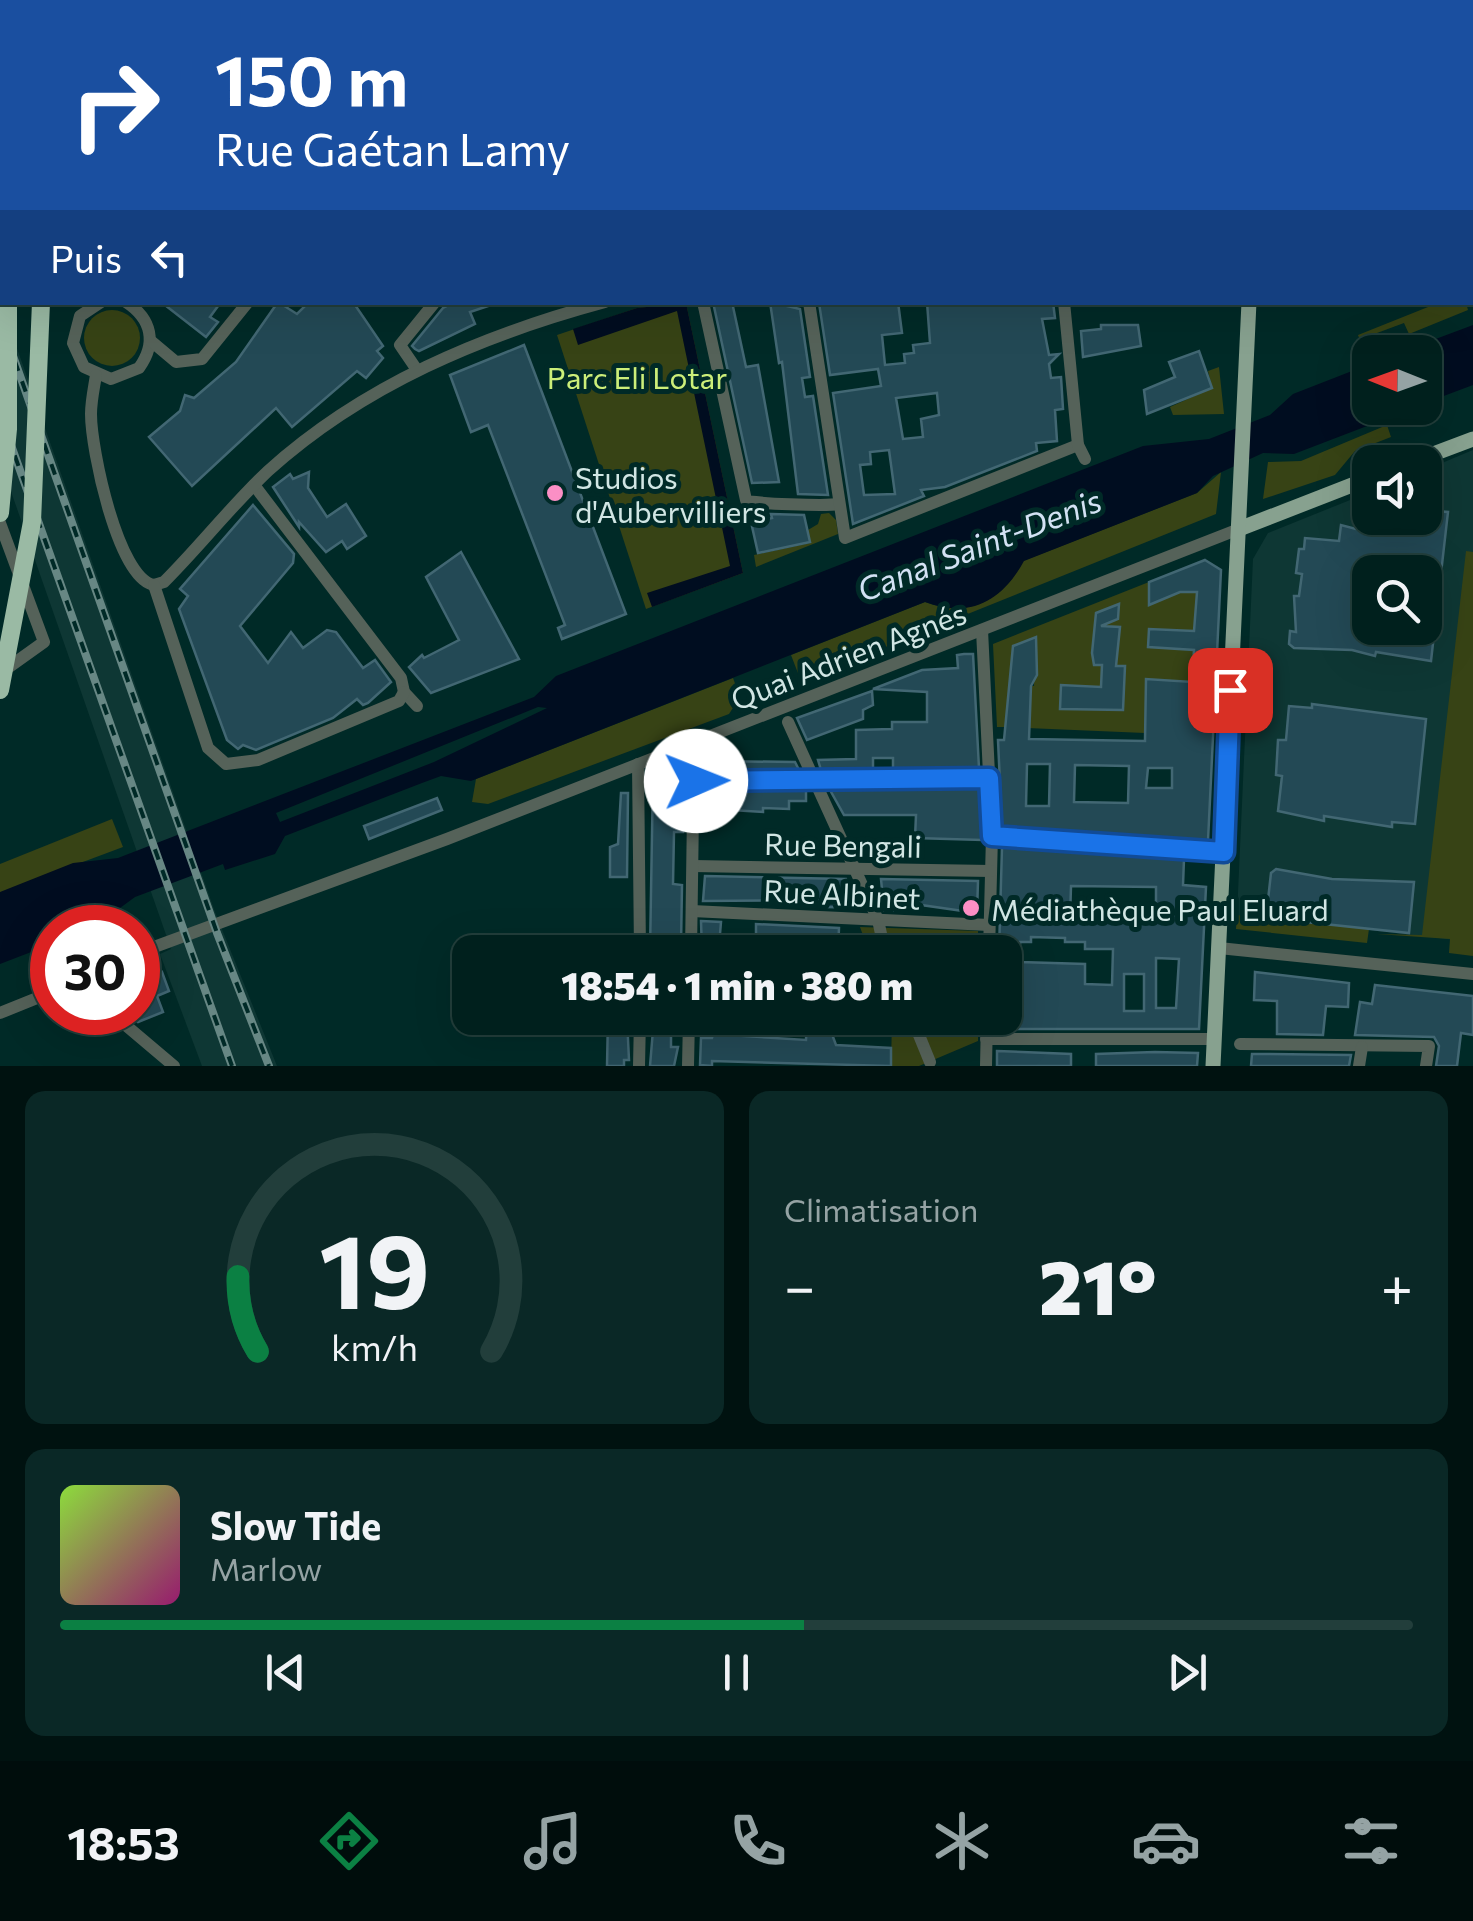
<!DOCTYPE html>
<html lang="fr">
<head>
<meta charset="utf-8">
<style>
  :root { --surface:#00201d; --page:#0a2826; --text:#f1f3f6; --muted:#95a3a4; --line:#223e3b; --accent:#0b8043 }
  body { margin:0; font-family:Commissioner,sans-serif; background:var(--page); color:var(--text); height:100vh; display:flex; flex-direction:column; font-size:38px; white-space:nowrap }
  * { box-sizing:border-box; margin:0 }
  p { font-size:32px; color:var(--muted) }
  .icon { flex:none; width:55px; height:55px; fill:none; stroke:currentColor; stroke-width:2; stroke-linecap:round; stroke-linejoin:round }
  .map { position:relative; height:1066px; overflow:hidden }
  .drawer { display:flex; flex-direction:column; gap:25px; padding:25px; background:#001210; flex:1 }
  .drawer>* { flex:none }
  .hud { position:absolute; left:0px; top:0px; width:1475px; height:305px; box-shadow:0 10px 40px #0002,0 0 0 2px var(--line); background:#1a4fa0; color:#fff; overflow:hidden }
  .needle { width:65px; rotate:271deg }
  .controls { position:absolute; left:1352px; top:335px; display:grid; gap:20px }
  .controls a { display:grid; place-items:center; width:90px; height:90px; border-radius:20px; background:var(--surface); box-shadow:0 10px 40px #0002,0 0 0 2px var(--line); font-size:50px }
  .speed { position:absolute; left:30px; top:905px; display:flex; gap:20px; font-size:50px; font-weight:700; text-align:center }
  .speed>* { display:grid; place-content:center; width:130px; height:130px; border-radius:50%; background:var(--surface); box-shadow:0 10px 40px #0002,0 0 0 2px var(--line); line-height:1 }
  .speed .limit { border:15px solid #d22; background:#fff; color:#111 }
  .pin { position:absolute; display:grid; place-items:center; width:85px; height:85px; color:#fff; margin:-42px; border-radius:20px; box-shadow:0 5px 15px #0006 }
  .me { position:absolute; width:110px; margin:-55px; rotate:89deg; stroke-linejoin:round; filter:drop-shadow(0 0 8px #0008) }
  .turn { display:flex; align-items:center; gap:35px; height:210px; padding:0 50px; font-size:45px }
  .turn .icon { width:130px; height:130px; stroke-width:2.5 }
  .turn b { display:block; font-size:70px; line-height:85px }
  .then { display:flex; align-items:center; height:95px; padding:0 50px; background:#0003; gap:20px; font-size:38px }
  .big { font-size:75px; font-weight:800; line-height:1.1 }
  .drawer .widget { flex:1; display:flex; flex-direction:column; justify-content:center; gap:15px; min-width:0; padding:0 35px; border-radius:20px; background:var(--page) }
  .drawer .dial { align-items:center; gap:0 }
  .dial svg { height:260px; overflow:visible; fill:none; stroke:var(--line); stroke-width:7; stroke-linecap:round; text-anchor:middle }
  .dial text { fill:var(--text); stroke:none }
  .song { display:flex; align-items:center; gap:30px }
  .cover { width:120px; height:120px; border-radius:15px; background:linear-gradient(135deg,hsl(90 70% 55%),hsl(320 70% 35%)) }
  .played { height:10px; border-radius:5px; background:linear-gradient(90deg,var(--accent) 55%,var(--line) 55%) }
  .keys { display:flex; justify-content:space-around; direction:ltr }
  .heat { display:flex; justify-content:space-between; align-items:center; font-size:55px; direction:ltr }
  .drawer .tiles { flex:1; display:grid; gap:25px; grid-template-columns:1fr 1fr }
  .widget:last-child { grid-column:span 2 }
  .trip { position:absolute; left:452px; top:935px; width:570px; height:100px; border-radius:20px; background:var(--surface); box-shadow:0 10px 40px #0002,0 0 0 2px var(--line); font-weight:800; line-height:100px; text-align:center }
  .tabs { display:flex; height:160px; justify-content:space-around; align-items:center; background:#000d0c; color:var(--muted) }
  .tabs .icon { width:70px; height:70px }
  .tabs .selected { color:var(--accent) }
  .tabs b { font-size:45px; color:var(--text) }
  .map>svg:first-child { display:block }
</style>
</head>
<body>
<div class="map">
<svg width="1473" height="1066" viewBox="0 0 1473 1066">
  <rect width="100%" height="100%" fill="#002a27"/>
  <!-- built -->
  <g fill="#0e3734" fill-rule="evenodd">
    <polygon points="0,300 215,912 277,1066 202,1066 160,954 171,949 0,460"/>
    <path d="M1473,450V942L1237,915L1253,559L1268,533L1370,492V518H1425V470ZM1370,572H1425V628H1370Z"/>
  </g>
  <!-- green -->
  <g fill="#374315">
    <polygon points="686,303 743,573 646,609 557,335 637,308"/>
    <polygon points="1438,303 1466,303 1468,310 1409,334 1404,323 1377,333 1378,340 1362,346 1358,335"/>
    <circle cx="112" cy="338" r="28"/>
    <polygon points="1219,367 1224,414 1173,415 1170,407 1212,388 1208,371"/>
    <polygon points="1387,425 1391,437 1355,451 1335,475 1263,499 1268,462 1301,461"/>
    <path d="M1221,472L1216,514L801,681L791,655L925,602C969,619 1003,600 1023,561L1197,493Z"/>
    <polygon points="829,513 836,520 838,534 756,567 754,555 810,543 808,530 818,524 821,514"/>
    <polygon points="1466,551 1473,552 1473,956 1449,953 1450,939 1377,934 1422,935"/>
    <polygon points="1149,582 1149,605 1180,592 1197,592 1194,631 1148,629 1148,647 1194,649 1192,682 1146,680 1145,699 1191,701 1145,733 1027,728 1029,686 1034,686 1035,637 1013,646 1005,727 997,727 993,644"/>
    <polygon points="733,678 740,697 729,714 488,804 472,802 476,779"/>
    <polygon points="112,819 123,847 0,893 0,864"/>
    <polygon points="1237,915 1369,929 1367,943 1236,929"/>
    <polygon points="860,927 978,931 978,952 869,952"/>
    <polygon points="892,1018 978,1018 978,1041 919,1066 891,1066"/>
  </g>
  <!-- water -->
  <g fill="#000d20" fill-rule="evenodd">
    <polygon points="686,303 743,573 652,607 647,593 730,566 677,311 578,345 573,329 637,308"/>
    <polygon points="1473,325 1473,385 1425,403 1425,352 1401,352"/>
    <path d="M1370,364V408H1414L1294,454L1263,453L1213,476L1197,493L1024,561C1002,601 970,619 925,602L471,781L441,776L422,783L285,836L275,854L225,870L223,864L135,897L94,927L52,928V944L0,964V892L73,863L118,858L534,697L556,676L1143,446L1209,439L1270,415L1293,394ZM538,707L547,708L434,762L280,822L276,813Z"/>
  </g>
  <!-- building -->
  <g fill="#234955" stroke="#426773" stroke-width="2.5" fill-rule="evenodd">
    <polygon points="161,302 221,302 210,317 218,322 206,337"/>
    <polygon points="278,302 297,314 309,302 353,302 383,346 377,351 383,358 366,378 357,371 292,427 276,408 192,486 149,437 180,411 185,395 194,398 236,362"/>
    <polygon points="455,302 494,304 470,312 475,324 419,351 415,349 412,346 443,308"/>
    <polygon points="713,302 732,302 746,367 758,365 779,482 752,483"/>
    <polygon points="770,302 800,309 810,377 802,378 805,397 813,396 828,495 798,494 782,362 779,363"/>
    <path d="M898,302L902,333L882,335L885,365L905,363L904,354L914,353L913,345L930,343L927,302H1053L1055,318L1042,319L1049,355L1059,354L1049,364L1051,378L1061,377L1063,409L1055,410L1057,441L1036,443L1037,451L945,487L921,490L924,496L853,524L833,393L881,386L878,369L830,375L819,303ZM937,393L939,415L921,419L923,437L903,439L896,398ZM889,450L895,494L864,495L860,465L871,464L870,452Z"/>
    <polygon points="1101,325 1138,325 1141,346 1083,357 1081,331 1101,329"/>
    <polygon points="524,345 626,614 562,639 558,628 565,625 488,425 471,432 450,375"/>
    <polygon points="1199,351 1212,388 1147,414 1144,390 1175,377 1169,362"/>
    <polygon points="309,472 308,488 327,517 346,504 366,536 347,549 342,541 326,552 299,522 299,527 273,487 290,474 293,479"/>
    <polygon points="253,505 294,554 293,563 240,626 268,663 291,632 303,648 327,630 336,632 363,668 375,660 391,682 368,703 363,705 357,699 333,718 256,750 243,745 238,749 227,740 179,609 188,596 180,589"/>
    <path d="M1435,511L1448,512L1431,661L1376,652L1375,656L1352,650L1294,648L1289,644L1290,631L1296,632L1294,596H1299L1302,574L1296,573L1299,549H1304L1305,538L1339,541L1341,525L1375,534L1376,518L1410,526L1411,518L1434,516ZM1370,572H1425V628H1370Z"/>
    <polygon points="771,514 804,515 810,542 758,553 751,522 772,518"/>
    <polygon points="461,552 519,659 431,693 409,667 422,655 424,658 459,640 426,577"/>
    <path d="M1205,560L1221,570L1208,841L1002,827L998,740H1004L1013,646L1036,637L1037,675L1031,686L1029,739L1145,741L1146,679L1192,682L1194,650L1148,647L1149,629L1194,631L1197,592H1180L1149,605V582ZM1027,764H1050L1049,806H1026ZM1075,765L1129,766L1128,803L1074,802ZM1148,768H1172V788H1146Z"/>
    <polygon points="1119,604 1118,619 1101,626 1120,627 1116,666 1125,666 1123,710 1060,709 1061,685 1101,687 1102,665 1094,665 1092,653 1096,613"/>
    <polygon points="964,654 973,654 979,768 893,769 893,758 873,758 873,769 821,770 818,760 856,759 856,730 892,729 892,722 927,722 927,692 873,689 922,670 958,668 957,655"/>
    <polygon points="872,691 873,705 863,710 863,719 807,740 797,718"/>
    <polygon points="1312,704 1426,719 1415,824 1392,822 1392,827 1324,816 1324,821 1278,811 1282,776 1276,775 1278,740 1286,740 1289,706 1312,708"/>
    <polygon points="708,761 795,762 799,770 708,771"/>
    <polygon points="672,763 684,770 684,778 674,777 673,816 683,816 683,832 674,832 673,884 682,885 681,946 671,946 671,952 650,952 653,775 672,773"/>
    <polygon points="980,788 982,840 915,838 916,815 844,815 830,790"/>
    <polygon points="806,790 806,801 789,801 789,809 763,808 763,812 715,809 715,801 703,800 703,791"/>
    <polygon points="621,793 628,793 627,877 610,877 610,847 618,844"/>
    <polygon points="437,798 442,810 369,839 364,826"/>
    <path d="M1002,847L1184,859L1183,885L1206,887L1199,1029H997L998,1018H1005V952H999ZM1071,886L1156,887V919H1070ZM1031,937L1065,938V942H1085V949H1113L1112,985L1085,984V964L1020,962V942H1031ZM1156,958L1179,959L1176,1008H1156ZM1124,974H1144V1011H1124Z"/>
    <polygon points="1276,869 1332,879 1414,882 1409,933 1258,917 1258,900 1268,900 1271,873"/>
    <polygon points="705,876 846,879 857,908 828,907 827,900 703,901"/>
    <polygon points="881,879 978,881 977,913 907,903 906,911 884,910"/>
    <polygon points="701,921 721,922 720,934 744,935 756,935 756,924 839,928 838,951 702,952"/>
    <polygon points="162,972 169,991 157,996 163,1012 138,1022 126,1012 138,1012 138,982"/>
    <polygon points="1255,972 1349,983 1348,1007 1326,1006 1323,1035 1277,1034 1277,1001 1254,1000"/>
    <polygon points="1375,985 1473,996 1473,1035 1461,1033 1457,1066 1436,1066 1439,1046 1434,1037 1355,1035 1360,1002 1372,1004"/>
    <polygon points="608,1018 627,1018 629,1060 624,1060 624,1066 607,1066"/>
    <polygon points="654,1018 671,1018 671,1047 678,1047 674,1066 650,1066"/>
    <polygon points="807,1018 826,1018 836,1045 891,1048 891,1066 712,1061 712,1066 700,1065 701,1038 712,1038 713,1034 806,1040"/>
    <polygon points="997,1051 1071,1054 1071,1066 997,1066"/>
    <polygon points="1155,1052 1198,1053 1197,1066 1096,1066 1096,1054"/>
    <polygon points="1252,1054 1263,1054 1351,1055 1349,1066 1251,1066"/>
  </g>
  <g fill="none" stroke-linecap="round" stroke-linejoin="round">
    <!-- minor -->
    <g stroke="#556259" stroke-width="12">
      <polyline points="52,0 53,2"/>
      <polyline points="455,0 457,2"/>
      <polyline points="722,0 722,2"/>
      <polyline points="857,2 858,0"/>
      <polyline points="1050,2 1050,0"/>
      <polyline points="1472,171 1473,171"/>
      <path d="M101,302L80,316L73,343L84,367L111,379L139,368C157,343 152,319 126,302"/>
      <path d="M703,302L746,500C751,504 827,506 839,504"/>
      <polyline points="809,302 845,538 1078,445"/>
      <polyline points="1064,302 1078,445 1085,459"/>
      <polyline points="151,341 176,362 202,359 248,302"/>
      <polyline points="417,370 400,345 435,302"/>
      <path d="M96,375C94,388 91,401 91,414C91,449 118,579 154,585"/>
      <polyline points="254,485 401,678 404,692 417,706"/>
      <polyline points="0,523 44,642 2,672"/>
      <path d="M154,585L164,582C200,546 231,506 268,471C363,385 483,335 605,302"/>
      <polyline points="154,585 208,748 226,764 258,760 399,701 404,692"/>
      <polyline points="982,630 992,836 989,952"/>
      <polyline points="788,722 878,920 885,952"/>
      <polyline points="638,764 640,952"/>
      <polyline points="696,781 989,778"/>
      <polyline points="992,836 1223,852"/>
      <polyline points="693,866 991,871"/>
      <polyline points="692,911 989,925"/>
      <polyline points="1219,948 1473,974"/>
      <polyline points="691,952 694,742"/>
      <polyline points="138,953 447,839 1239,529"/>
      <polyline points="110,1012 174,1066"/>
      <polyline points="0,1013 52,992"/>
      <polyline points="912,1018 930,1062"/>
      <polyline points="986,1039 1214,1039"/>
      <polyline points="1240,1044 1429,1046 1426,1066"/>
      <polyline points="639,1066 640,1018"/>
      <polyline points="688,1066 689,1018"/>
      <polyline points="986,1066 987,1018"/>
      <polyline points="1359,1066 1362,1047"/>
    </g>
    <!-- major -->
    <g stroke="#87a18f" stroke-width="15">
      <polyline points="1261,2 1262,0"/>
      <polyline points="1412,462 1473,439"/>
      <polyline points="1239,529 1370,478"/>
      <polyline points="1213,1066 1249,302"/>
    </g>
    <!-- highway -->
    <g stroke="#9abaa4" stroke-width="18">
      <polyline points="1,0 2,5"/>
      <polyline points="0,189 2,211"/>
    </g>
    <defs>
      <g id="rail">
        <polyline points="0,319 217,933 269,1066"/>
        <polyline points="0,414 232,1066"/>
      </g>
    </defs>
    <!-- rail casing -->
    <use href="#rail" stroke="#678784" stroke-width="8"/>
    <!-- rail -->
    <use href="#rail" stroke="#002a27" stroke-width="4" stroke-dasharray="11" stroke-linecap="butt"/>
    <!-- highway-bridge -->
    <g stroke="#9abaa4" stroke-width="18">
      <polyline points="0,513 8,429 8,302"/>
      <polyline points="0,690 32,522 41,302"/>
    </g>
  </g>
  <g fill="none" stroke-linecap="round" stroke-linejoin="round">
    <defs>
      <polyline id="route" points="696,781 989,778 992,836 1224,852 1230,690"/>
    </defs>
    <!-- route casing -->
    <use href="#route" stroke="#114b97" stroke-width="25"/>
    <!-- route -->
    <use href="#route" stroke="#1a73e8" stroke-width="18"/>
  </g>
  <!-- markers -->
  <g fill="#fb8fc5" stroke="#002a27" stroke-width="4">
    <circle cx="555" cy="493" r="10"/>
    <circle cx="971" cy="908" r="10"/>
  </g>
  <g text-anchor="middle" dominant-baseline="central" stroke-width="10" stroke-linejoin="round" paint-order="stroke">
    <!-- park labels -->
    <g font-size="30" fill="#ccee79" stroke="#002a27">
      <text x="637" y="376">Parc Eli Lotar</text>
    </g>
    <!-- poi labels -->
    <g font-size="30" fill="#d1e6e4" stroke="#002a27" text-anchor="start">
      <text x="575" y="476">Studios<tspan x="575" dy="34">d'Aubervilliers</tspan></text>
      <text x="991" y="908">Médiathèque Paul Eluard</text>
    </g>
    <!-- street labels -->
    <g font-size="30" fill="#d1e6e4" stroke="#002a27">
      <text transform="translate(848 655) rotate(-21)">Quai Adrien Agnés</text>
      <text transform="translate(843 844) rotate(1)">Rue Bengali</text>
      <text transform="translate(842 893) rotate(3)">Rue Albinet</text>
    </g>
    <!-- water labels -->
    <g font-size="32" font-style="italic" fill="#d3e2f4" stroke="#002a27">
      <text transform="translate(979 544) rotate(-21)">Canal Saint-Denis</text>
    </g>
  </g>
</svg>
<div class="controls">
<a><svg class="needle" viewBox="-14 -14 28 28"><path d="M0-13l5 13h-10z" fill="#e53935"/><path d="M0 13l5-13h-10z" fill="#95a3a4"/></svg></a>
<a><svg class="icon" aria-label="sound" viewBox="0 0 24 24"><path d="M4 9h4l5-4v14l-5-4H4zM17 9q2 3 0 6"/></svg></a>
<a><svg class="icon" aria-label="search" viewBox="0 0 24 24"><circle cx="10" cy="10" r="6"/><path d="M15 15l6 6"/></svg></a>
</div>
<div class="speed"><div class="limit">30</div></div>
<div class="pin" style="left:1230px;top:690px;background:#d93025"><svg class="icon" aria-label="arrive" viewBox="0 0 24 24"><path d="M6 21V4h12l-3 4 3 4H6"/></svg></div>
<svg class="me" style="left:696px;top:781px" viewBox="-20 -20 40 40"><circle r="19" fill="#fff"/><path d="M0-13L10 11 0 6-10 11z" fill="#1a73e8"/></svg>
<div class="trip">18:54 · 1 min · 380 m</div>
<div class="hud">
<div class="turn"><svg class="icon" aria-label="right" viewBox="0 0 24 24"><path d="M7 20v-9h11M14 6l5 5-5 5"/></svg><div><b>150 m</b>Rue Gaétan Lamy</div></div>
<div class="then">Puis<svg class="icon" aria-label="left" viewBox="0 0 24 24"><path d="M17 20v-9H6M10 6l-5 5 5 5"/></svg></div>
</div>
</div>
<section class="drawer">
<div class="tiles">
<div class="widget dial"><svg viewBox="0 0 100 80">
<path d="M14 69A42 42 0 1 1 86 69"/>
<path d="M14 69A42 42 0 0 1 8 46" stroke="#0b8043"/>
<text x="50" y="56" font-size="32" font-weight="700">19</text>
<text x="50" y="72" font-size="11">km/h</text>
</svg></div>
<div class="widget"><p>Climatisation</p>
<div class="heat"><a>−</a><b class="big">21°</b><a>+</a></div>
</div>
<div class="widget">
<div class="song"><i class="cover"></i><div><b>Slow Tide</b><p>Marlow</p></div></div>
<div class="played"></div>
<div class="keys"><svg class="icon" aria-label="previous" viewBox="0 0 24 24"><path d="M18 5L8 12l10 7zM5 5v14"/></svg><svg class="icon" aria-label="pause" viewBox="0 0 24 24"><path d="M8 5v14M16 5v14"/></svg><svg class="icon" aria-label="next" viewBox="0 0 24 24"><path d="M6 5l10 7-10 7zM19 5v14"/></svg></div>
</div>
</div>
</section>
<nav class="tabs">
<b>18:53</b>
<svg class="icon selected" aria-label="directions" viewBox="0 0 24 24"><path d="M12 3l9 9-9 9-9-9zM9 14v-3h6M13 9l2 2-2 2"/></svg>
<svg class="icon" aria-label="music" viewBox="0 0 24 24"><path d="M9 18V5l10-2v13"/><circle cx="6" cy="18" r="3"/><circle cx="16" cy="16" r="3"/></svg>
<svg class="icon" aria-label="phone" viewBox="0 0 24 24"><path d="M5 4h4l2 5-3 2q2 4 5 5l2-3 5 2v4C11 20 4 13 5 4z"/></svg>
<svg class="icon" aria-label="climate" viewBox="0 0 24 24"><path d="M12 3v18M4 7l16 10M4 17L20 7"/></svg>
<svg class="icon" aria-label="car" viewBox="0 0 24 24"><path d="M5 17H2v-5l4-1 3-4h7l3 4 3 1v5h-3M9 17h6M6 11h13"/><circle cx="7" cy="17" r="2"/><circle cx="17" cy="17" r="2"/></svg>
<svg class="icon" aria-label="filters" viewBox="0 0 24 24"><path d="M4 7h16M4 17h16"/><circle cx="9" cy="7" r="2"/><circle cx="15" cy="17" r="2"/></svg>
</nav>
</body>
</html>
